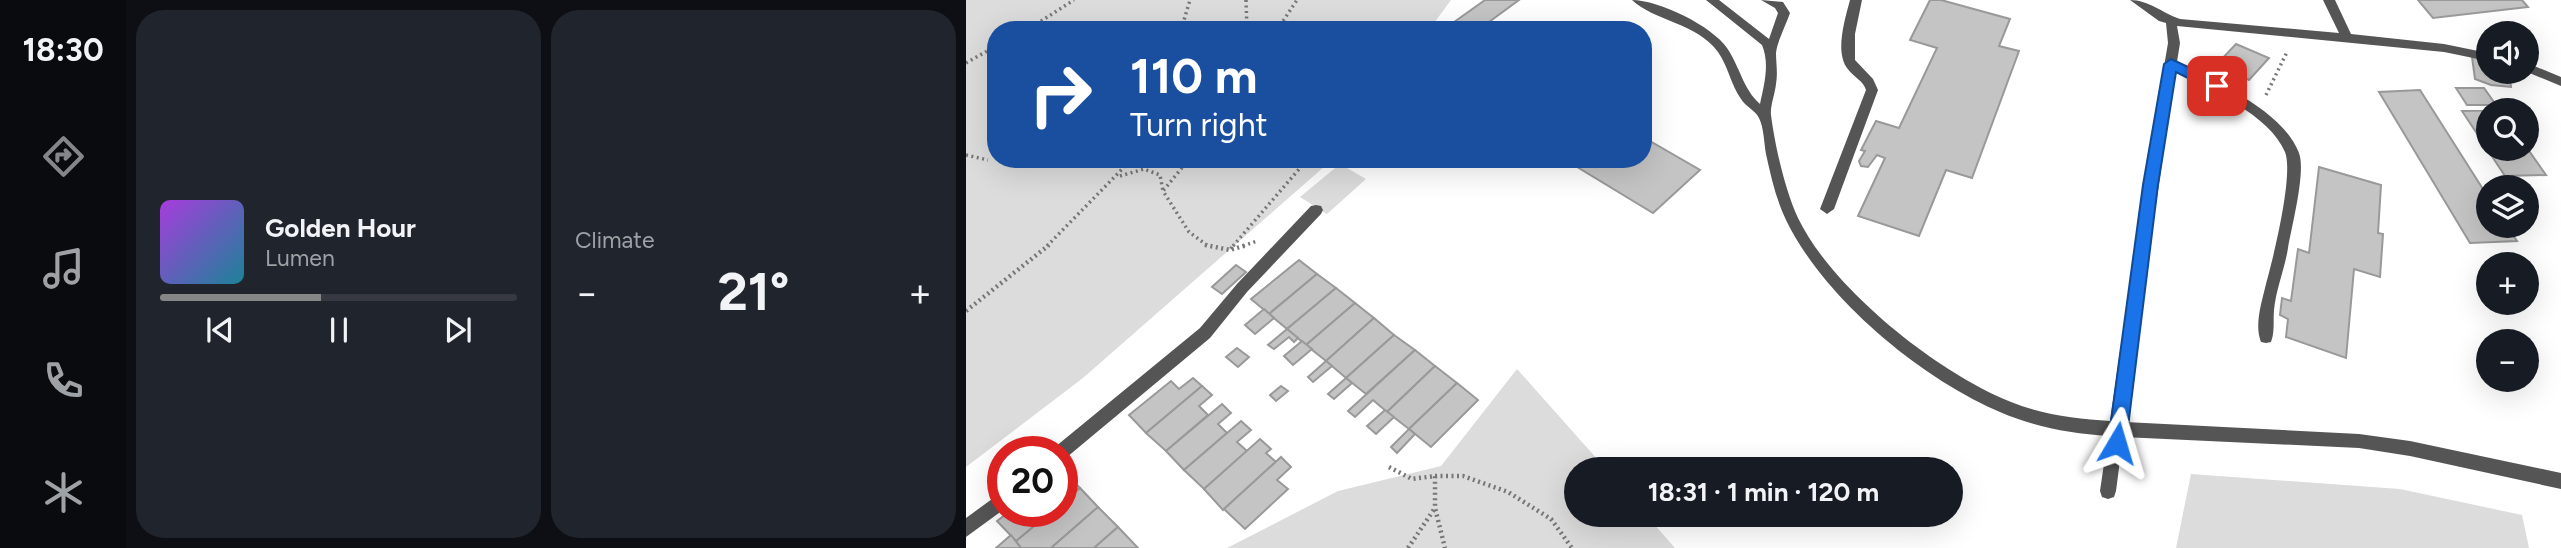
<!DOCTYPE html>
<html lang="en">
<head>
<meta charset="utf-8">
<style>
  :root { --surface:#171b24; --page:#20242c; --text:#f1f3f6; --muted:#9ea1a6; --line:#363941; --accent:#858687 }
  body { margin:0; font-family:Figtree,sans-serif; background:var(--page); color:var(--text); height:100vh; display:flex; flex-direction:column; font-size:26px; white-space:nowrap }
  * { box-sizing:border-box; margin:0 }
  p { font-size:23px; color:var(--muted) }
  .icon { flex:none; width:38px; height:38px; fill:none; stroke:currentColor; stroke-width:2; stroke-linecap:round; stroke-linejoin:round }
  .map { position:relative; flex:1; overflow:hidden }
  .side { display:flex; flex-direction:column; gap:10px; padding:10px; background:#0d0f14; width:840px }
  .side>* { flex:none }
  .hud { position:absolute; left:21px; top:21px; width:665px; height:147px; border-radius:28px; box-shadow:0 7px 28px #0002; background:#1a4fa0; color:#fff; overflow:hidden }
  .tools { position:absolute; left:1510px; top:21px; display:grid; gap:14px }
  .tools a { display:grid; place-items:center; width:63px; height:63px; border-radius:50%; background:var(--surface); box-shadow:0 7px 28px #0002; font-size:35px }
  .speed { position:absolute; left:21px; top:436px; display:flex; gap:14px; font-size:35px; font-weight:700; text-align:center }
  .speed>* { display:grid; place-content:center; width:91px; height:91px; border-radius:50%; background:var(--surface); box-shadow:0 7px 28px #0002; line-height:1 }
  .speed .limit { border:10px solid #d22; background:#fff; color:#111 }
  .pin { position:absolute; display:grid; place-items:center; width:60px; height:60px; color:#fff; margin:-30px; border-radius:14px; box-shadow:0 4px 10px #0006 }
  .me { position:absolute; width:77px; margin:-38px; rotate:7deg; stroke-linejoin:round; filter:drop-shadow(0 0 5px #0008) }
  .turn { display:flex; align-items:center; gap:24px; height:147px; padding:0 28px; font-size:32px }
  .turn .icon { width:91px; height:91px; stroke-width:2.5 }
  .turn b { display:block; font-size:49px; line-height:60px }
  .big { font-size:52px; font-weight:700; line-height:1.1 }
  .side .widget { flex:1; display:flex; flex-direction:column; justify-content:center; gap:10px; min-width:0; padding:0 24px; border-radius:28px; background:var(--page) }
  .song { display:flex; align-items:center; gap:21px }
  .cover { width:84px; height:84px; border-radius:10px; background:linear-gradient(135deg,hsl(280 70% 55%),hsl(190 70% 35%)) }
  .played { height:7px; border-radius:4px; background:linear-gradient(90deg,var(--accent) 45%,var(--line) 45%) }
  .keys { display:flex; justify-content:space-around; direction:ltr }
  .heat { display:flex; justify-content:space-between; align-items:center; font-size:38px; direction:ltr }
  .side .tiles { flex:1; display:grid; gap:10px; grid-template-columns:repeat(2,1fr) }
  .trip { position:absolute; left:598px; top:457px; width:399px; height:70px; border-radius:35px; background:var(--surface); box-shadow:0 7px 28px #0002; font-weight:700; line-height:70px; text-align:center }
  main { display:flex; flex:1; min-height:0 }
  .menu { display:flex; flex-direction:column; width:126px; justify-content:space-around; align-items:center; background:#090b0e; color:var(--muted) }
  .menu .icon { width:49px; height:49px }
  .menu .active { color:var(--accent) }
  .menu b { font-size:32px; color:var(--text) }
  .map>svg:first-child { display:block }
</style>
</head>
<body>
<main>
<nav class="menu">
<b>18:30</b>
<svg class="icon active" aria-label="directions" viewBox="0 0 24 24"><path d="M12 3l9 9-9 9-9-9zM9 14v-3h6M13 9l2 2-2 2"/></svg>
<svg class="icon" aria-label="music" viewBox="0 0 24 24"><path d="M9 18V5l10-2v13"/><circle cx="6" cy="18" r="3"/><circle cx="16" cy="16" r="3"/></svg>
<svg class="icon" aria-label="phone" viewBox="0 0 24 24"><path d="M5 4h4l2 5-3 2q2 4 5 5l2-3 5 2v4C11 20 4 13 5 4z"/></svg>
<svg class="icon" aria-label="climate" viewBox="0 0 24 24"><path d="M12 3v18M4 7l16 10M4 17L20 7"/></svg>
</nav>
<section class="side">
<div class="tiles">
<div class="widget">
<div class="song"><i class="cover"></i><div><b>Golden Hour</b><p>Lumen</p></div></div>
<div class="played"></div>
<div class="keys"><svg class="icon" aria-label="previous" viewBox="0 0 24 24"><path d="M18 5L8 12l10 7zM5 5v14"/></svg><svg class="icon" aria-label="pause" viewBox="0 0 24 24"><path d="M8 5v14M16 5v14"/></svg><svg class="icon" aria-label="next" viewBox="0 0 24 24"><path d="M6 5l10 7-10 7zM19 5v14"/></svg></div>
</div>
<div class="widget"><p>Climate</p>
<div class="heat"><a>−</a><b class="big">21°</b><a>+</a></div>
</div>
</div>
</section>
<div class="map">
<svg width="1595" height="548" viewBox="0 0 1595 548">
  <rect width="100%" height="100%" fill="#fff"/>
  <!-- green -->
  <g fill="#dcdcdc">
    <polygon points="0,0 485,0 463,30 30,30 30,159 367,159 117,378 0,467"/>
    <polygon points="374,164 400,179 361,214 334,197"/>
    <polygon points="551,369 640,469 611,469 611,514 680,515 709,548 261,548 372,491 475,466"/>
    <polygon points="1225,474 1434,489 1556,515 1563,548 1210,548"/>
  </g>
  <!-- building -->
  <g fill="#c4c4c4" stroke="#999" stroke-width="2">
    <polygon points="519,0 553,0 512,30 477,30"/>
    <polygon points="964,0 975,0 1044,19 1033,46 1053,51 1006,178 980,170 953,236 892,216 919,158 911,155 902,167 895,166 893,161 899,151 895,150 910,121 933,128 971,48 944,40"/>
    <polygon points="1452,0 1556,0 1562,7 1467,18"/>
    <polygon points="1270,44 1303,58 1283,80 1253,62"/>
    <polygon points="1506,57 1522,60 1522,72 1543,72 1545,87 1525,85 1509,79"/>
    <polygon points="1490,88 1518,88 1530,105 1501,105"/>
    <polygon points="1454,90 1522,197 1522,226 1541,226 1551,241 1504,243 1413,92"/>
    <polygon points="1522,110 1522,149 1561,148 1580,175 1539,176 1496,111 1535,110"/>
    <polygon points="677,137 734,170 687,213 598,159 677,159"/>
    <polygon points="1353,167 1415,185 1412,233 1417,234 1414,277 1388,269 1380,358 1320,337 1322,319 1314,315 1316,298 1325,301 1332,249 1343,253"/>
    <polygon points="333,260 351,274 303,314 285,299"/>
    <polygon points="270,265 280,272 256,294 246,287"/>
    <polygon points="351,274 370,288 321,329 303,314"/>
    <polygon points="370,288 389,303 340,345 321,329"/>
    <polygon points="389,303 408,318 360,361 340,345"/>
    <polygon points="298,309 308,318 289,334 279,325"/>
    <polygon points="408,318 428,335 380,378 360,361"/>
    <polygon points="321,329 332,338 328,342 323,337 308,349 302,345"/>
    <polygon points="428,335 449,350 400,394 380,378"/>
    <polygon points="336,341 346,349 327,365 318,356"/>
    <polygon points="271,348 283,357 272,367 260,357"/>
    <polygon points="449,350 469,366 421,412 407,400 389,417 382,411"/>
    <polygon points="360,361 366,366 347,382 342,377"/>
    <polygon points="469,366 491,383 443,429 421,412"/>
    <polygon points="227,378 236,386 180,433 163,415 205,381 213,389"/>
    <polygon points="380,378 386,383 368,399 362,394"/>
    <polygon points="491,383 512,400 465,447 443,429"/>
    <polygon points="236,386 246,395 233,406 242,415 200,451 180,433"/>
    <polygon points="315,386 322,391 310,401 304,395"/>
    <polygon points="256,404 265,413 252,424 261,433 218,470 200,451"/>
    <polygon points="419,410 428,417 410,434 401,426"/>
    <polygon points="275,421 285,430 271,442 281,451 238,489 218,470"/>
    <polygon points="443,429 449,434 431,453 425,447"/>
    <polygon points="294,439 305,449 300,453 310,462 257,510 238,489"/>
    <polygon points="315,457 325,467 311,480 322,489 279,529 258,509"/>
    <polygon points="96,470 114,488 96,503"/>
    <polygon points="114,488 132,507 85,548 55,548 50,541 86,511 96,511 96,503"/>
    <polygon points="132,507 152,527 128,548 85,548"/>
    <polygon points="44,511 86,511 50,541 31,521"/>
    <polygon points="152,527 172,548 128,548"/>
    <polygon points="45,535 55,548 30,548"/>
  </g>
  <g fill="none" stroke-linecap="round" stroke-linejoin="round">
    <!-- path-far1 -->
    <g stroke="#777" stroke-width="3.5" stroke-dasharray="2 3.5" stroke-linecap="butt">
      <polyline points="280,0 281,30"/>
      <polyline points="61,30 108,0"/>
      <polyline points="215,30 224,0"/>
      <polyline points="311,30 331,0"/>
      <polyline points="0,63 30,46"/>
      <polyline points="1300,95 1321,52"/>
      <polyline points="0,155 22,160"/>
      <polyline points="223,159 197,191 223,232 242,246"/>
      <polyline points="154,176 178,169 194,175 197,191"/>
      <polyline points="81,246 166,159"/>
      <polyline points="267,246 334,168 336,159"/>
      <polyline points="277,246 291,241"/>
    </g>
    <!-- path -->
    <g stroke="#777" stroke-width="4.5" stroke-dasharray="2 3.5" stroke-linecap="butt">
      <polyline points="239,245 264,250 281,245"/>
      <polyline points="265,249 269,245"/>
      <polyline points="0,311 83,245"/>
      <polyline points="423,467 446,479 469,476 469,508 479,548"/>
      <polyline points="469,476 497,476 542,492 585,519 606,548"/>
      <polyline points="442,548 469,508"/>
    </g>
    <!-- lane -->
    <g fill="#555" fill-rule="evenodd">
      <path d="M666,0C693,0 746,26 761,48C774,67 777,89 794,104C798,85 804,64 796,45L740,0H753L803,39L812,13L809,8L795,0L817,2L824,13C820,25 811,42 810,53C810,63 812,73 810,84C809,94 804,106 805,115C809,146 819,190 832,218C866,289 972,373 1045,402C1077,415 1111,419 1144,421L1178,185L1202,43L1200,23L1193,21L1164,0C1183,0 1196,13 1214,19L1373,33L1357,0H1369L1385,34L1478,44L1522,53V61L1478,52L1211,26L1214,43L1211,62C1249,82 1317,110 1333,153C1340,172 1326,225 1322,248C1319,268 1310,289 1308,310C1307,320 1309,332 1305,342L1300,343L1295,342C1288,325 1296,301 1300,284C1307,259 1328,174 1319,152C1304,115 1243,89 1209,71L1159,422L1393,434L1444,441L1595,473V489L1444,456L1393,448L1157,437L1150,491L1148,497L1142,499L1136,497L1134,491L1142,436C1114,434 1085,430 1058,421C971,393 860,303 820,220C810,199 805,177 800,154C798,143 798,128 793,118C790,111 779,106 775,99C765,85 762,66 752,52C731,23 688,21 666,0Z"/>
      <path d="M884,0H896L889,34V60L907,79L912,90L868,209L861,214L854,209L900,90C897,80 887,77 881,68C869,51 879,19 884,0Z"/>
      <polygon points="1561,63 1595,77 1595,86 1561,72"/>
      <polygon points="350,205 355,206 357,210 355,214 281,292 244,338 101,457 96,459 96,452 87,452 89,447 234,328 271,284 345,206"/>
      <polygon points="37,491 37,510 0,537 0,518"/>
    </g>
  </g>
  <!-- route -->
  <polygon fill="#1a73e8" stroke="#114b97" stroke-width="2" points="1205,59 1256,83 1258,86 1256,90 1246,90 1210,72 1192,185 1160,443 1157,449 1151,451 1144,449 1142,443 1177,185 1198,64"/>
</svg>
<div class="tools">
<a><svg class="icon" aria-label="sound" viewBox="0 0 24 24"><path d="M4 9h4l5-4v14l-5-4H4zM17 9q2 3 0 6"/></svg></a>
<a><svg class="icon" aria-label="search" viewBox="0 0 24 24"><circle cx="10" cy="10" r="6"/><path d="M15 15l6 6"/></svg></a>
<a><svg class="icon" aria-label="layers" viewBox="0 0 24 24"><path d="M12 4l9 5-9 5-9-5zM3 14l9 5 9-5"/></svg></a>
<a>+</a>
<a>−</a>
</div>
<div class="speed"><div class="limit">20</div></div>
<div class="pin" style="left:1251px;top:86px;background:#d93025"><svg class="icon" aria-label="arrive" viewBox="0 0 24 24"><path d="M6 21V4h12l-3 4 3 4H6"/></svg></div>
<svg class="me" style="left:1151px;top:443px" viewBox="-20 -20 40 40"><path d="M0-17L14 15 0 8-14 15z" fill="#1a73e8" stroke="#fff" stroke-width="4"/></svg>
<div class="trip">18:31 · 1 min · 120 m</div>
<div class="hud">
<div class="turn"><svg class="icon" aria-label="right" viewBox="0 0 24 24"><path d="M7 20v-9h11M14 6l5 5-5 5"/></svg><div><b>110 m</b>Turn right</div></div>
</div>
</div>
</main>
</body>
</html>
